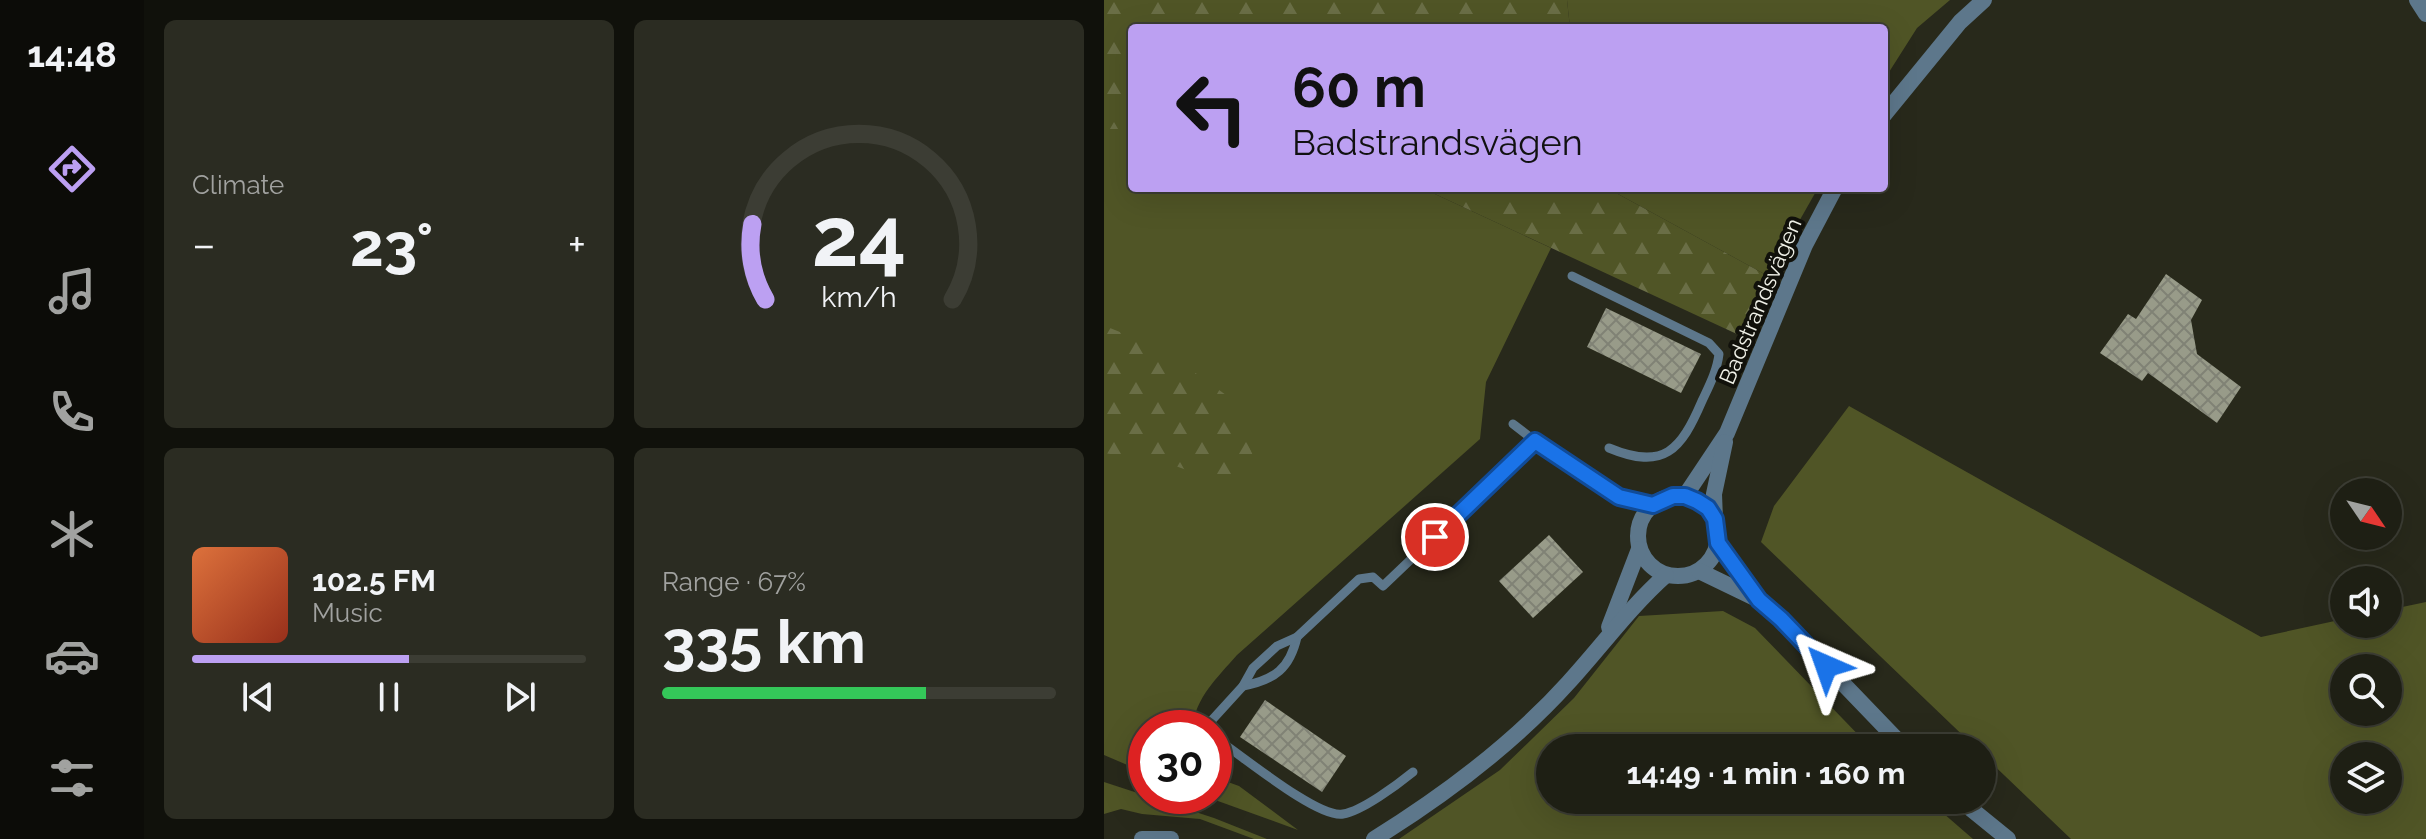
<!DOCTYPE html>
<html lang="en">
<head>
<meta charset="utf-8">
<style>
  :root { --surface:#1e1f14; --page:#2b2c22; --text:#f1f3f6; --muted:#a1a2a0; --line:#3c3d34; --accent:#bca0f2 }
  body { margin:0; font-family:Raleway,sans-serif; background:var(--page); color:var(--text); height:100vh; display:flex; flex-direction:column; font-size:30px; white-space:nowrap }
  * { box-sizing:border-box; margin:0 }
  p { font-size:26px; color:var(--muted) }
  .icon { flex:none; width:44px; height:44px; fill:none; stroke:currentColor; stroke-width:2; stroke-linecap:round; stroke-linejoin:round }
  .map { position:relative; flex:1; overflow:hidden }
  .details { display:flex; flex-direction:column; gap:20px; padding:20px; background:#10110b; width:960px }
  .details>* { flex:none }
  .hud { position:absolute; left:24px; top:24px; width:760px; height:168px; border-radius:8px; box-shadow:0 8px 32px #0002,0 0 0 2px var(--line); background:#bca0f2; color:#111; overflow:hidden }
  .needle { width:52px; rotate:125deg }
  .buttons { position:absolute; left:1226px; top:478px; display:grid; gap:16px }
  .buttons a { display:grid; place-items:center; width:72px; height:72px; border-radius:50%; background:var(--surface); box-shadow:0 8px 32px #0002,0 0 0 2px var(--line); font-size:40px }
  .speed { position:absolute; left:24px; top:710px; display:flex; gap:16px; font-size:40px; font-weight:700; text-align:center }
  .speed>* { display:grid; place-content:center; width:104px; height:104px; border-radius:50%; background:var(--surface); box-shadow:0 8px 32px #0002,0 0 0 2px var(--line); line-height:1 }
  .speed .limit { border:12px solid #d22; background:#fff; color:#111 }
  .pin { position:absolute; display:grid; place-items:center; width:68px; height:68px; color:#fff; margin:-34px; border:4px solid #fff; border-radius:50%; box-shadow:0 2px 8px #0007 }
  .me { position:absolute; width:88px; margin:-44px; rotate:317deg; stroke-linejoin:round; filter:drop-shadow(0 0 6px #0008) }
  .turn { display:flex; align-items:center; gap:28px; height:168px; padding:0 32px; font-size:36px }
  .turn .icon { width:104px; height:104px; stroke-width:2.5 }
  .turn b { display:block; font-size:56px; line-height:68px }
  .big { font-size:60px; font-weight:700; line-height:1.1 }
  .details .card { flex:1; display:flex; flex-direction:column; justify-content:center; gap:12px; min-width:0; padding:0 28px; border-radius:12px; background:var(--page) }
  .details .dial { align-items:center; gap:0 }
  .dial svg { height:208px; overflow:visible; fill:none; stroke:var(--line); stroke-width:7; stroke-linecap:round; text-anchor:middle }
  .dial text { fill:var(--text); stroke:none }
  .song { display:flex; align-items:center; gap:24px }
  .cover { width:96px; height:96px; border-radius:12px; background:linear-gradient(135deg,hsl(20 70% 55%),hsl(10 70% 35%)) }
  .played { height:8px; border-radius:4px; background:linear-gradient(90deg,var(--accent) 55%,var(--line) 55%) }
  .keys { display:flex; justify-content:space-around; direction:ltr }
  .heat { display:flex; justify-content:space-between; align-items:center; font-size:44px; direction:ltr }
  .charge { height:12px; border-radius:6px; background:linear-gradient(90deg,#34c759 67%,var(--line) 0) }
  .details .tiles { flex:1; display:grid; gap:20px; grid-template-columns:repeat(2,1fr) }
  .trip { position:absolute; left:432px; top:734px; width:460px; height:80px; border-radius:40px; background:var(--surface); box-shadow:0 8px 32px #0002,0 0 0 2px var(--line); font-weight:700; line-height:80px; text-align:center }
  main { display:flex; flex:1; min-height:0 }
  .tab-bar { display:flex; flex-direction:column; width:144px; justify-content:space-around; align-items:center; background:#0c0c08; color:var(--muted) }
  .tab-bar .icon { width:56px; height:56px }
  .tab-bar .active { color:var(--accent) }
  .tab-bar b { font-size:36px; color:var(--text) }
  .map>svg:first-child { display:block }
</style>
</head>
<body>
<main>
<nav class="tab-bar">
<b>14:48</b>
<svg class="icon active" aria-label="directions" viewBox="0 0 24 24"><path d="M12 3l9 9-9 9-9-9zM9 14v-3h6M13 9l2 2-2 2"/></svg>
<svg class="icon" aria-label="music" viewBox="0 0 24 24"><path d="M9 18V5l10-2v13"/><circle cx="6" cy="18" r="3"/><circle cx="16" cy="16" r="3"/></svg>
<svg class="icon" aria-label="phone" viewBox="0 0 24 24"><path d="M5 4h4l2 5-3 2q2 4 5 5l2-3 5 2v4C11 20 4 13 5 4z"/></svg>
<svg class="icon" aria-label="climate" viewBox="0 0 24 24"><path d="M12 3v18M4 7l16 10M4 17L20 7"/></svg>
<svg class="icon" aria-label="car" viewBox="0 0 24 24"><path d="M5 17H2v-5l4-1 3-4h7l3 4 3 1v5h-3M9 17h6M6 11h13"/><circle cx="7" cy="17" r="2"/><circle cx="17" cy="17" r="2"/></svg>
<svg class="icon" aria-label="filters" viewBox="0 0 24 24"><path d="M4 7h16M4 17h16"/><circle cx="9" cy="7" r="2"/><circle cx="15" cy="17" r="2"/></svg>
</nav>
<section class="details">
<div class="tiles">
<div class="card"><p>Climate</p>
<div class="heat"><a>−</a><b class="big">23°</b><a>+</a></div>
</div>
<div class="card dial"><svg viewBox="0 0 100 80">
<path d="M14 69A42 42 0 1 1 86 69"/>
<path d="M14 69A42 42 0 0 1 9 40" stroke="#bca0f2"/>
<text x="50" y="56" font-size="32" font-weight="700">24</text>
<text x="50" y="72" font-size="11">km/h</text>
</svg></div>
<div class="card">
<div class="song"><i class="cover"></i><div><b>102.5 FM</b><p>Music</p></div></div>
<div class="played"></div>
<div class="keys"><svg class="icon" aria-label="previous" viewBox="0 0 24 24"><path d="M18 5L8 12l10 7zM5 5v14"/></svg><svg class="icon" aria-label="pause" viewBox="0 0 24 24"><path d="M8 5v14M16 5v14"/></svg><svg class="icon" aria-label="next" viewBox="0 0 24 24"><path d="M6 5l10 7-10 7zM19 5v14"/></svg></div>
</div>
<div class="card"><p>Range · 67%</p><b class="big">335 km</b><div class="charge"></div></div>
</div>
</section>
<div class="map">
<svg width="1322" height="839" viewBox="0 0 1322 839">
  <defs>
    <pattern id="forest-firs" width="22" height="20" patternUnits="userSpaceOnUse" patternTransform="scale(2)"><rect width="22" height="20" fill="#505526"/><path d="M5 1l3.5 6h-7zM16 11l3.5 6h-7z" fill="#6a6e46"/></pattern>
    <pattern id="building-cross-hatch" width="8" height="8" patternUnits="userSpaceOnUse" patternTransform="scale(2)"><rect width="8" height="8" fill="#989b89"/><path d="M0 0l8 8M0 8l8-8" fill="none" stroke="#808275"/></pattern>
  </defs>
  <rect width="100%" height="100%" fill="#28291b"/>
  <!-- green -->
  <g fill="#505526" fill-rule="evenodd">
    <polygon points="463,0 846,0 813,28 780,80 780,28 466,28"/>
    <path d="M0,129H28V188H318L447,248L382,382L376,439L133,655C113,678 92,697 88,728H42V773L0,755Z"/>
    <polygon points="503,188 714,188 664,276"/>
    <path d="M745,406L1157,637L1240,619V624H1284V610L1322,602V839H967L878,754V748H872L657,542L670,506ZM1284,668V712H1240V668ZM1284,756V800H1240V756Z"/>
    <polygon points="619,611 651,628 767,748 446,748 446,800 824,800 869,839 295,839 396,770 470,698 535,616"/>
    <polygon points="110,777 135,786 194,830 100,796 110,796"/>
    <polygon points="0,782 110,818 163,839 150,839 96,819 38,814 17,809 0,814"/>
  </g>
  <!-- forest -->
  <g fill="url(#forest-firs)">
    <polygon points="0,0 463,0 466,28 28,28 28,129 0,129"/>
    <polygon points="318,188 503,188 664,276 635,335"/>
    <polygon points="6,328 58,349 122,395 151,460 122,484 63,463 0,453 0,330"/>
  </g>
  <!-- building -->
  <g fill="url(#building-cross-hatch)">
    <polygon points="1062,274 1098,300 1087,320 1093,354 1137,387 1113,423 1044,373 1038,381 996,353 1024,314 1032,319"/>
    <polygon points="502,308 597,354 577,393 483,347"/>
    <polygon points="445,535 479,572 429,618 395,581"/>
    <polygon points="161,700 242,756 218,792 136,737"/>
  </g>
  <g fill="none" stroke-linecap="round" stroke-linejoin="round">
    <!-- service -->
    <g stroke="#5d778b" stroke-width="9">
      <path d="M468,276L605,343L615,354C613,371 605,386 598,401C577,450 560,471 505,448"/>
      <path d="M139,686C171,680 186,668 193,637"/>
      <polyline points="107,728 108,720 139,686 149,668 173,646 193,637 255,579 269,577 279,586 431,441 409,424"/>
      <path d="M110,734L117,742C141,758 215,819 239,814C258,811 293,785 309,772"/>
    </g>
    <!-- minor -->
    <g stroke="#5d778b" stroke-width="16">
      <polyline points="1313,0 1322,14"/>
      <polyline points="780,115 856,22 880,0"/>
      <polyline points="431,441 515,497 549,505"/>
      <circle cx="574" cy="536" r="40"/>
      <polyline points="581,496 623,433 701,245 731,188"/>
      <polyline points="611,519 610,494 621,442"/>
      <polyline points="614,543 655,600 677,619 801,748"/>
      <polyline points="595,571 655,600"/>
      <polyline points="505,627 535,549"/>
      <polyline points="856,800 904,839"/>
      <path d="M270,839C341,795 408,745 464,683C497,647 525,608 562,575"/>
    </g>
    <!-- tertiary -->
    <polyline stroke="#5d778b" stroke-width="16" points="38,839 67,839"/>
  </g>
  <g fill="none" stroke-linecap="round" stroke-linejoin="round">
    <defs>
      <polyline id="route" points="331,537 431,441 515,497 549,505 569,496 581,496 593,501 604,508 611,519 614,543 655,600 677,619 722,666"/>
    </defs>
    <!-- route casing -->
    <use href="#route" stroke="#114b97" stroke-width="20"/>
    <!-- route -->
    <use href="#route" stroke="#1a73e8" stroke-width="14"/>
  </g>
  <g text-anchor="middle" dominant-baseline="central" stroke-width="8" stroke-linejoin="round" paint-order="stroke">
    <!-- street labels -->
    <g font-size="22" fill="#f0f1e8" stroke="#11110b">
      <text transform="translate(656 301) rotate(-67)">Badstrandsvägen</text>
    </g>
  </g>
</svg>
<div class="buttons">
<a><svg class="needle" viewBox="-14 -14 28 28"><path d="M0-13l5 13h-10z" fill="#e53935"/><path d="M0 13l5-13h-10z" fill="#a1a2a0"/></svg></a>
<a><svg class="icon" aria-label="sound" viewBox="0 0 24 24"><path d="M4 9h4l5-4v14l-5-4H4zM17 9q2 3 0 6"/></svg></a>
<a><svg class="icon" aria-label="search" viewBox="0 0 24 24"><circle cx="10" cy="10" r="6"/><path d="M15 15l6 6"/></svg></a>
<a><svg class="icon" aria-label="layers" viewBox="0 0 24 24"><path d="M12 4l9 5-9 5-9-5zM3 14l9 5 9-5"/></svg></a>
</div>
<div class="speed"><div class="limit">30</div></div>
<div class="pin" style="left:331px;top:537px;background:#d93025"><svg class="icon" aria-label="arrive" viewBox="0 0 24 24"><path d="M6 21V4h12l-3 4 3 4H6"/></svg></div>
<svg class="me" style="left:722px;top:666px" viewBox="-20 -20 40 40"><path d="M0-17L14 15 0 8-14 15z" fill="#1a73e8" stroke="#fff" stroke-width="4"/></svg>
<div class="trip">14:49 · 1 min · 160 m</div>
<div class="hud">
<div class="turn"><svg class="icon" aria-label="left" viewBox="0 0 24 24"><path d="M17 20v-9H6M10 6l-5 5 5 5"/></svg><div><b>60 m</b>Badstrandsvägen</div></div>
</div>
</div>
</main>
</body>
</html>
